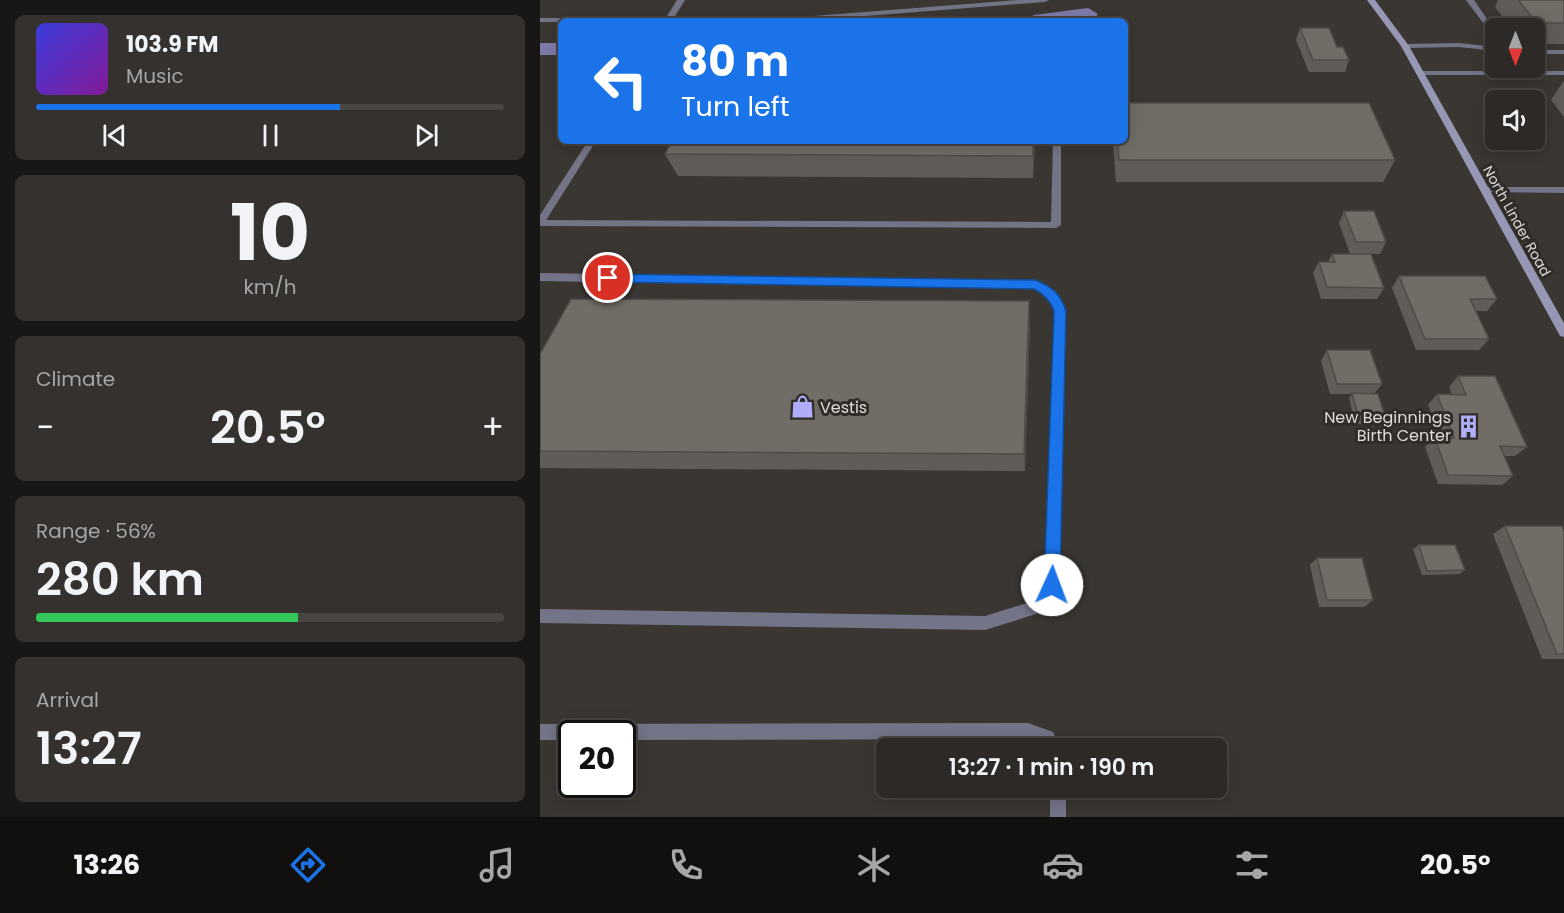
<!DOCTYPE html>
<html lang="en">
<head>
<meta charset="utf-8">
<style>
  :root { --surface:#2c2926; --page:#34312e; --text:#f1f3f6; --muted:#a6a6a7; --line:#484543; --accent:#1a73e8 }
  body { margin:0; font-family:Poppins,sans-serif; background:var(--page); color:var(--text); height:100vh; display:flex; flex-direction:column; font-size:22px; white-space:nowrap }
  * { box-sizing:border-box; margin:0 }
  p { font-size:20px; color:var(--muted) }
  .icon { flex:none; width:33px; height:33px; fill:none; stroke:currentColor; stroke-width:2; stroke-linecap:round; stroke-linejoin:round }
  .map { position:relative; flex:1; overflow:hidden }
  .sheet { display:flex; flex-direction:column; gap:15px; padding:15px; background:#181715; width:540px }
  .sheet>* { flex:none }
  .guide { position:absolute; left:18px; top:18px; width:570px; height:126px; border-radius:9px; box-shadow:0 3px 15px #0003,0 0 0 2px var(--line); background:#1a73e8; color:#fff; overflow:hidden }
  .needle { width:39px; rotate:180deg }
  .buttons { position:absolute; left:945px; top:18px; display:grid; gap:12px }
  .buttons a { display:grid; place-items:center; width:60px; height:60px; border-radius:9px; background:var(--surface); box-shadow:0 3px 15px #0003,0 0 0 2px var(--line); font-size:30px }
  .speed { position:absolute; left:18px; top:720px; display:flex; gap:12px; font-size:30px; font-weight:700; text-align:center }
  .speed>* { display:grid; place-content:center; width:78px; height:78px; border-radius:50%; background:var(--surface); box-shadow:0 3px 15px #0003,0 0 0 2px var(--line); line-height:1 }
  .speed .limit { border:3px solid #111; border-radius:9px; background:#fff; color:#111 }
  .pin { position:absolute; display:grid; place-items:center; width:51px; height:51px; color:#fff; margin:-26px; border:3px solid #fff; border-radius:50%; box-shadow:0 2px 6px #0007 }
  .me { position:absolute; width:66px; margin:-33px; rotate:2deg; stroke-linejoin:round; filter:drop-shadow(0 0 4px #0008) }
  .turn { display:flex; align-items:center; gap:21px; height:126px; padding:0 24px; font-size:27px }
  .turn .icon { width:78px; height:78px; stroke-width:2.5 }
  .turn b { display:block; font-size:42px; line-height:51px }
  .big { font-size:45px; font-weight:600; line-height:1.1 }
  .sheet .tile { flex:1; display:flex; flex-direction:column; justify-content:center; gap:9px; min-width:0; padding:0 21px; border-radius:9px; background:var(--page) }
  .sheet .dial { align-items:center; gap:0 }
  .dial b { font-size:78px; line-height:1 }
  .song { display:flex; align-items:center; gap:18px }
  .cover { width:72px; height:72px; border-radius:9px; background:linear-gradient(135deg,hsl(240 70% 55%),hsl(290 70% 35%)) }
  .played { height:6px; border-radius:3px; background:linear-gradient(90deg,var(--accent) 65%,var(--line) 65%) }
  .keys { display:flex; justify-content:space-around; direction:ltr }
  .heat { display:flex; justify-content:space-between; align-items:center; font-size:33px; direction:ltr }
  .charge { height:9px; border-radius:4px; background:linear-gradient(90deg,#34c759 56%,var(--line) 0) }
  .trip { position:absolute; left:336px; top:738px; width:351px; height:60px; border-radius:9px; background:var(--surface); box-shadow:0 3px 15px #0003,0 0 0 2px var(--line); font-weight:600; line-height:60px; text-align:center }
  .tabs { display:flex; height:96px; justify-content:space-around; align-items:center; background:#12100f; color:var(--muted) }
  .tabs .icon { width:42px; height:42px }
  .tabs .on { color:var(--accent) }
  .tabs b { font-size:27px; color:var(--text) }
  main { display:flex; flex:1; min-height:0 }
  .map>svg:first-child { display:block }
</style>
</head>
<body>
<main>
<section class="sheet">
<div class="tile">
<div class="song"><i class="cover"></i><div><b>103.9 FM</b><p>Music</p></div></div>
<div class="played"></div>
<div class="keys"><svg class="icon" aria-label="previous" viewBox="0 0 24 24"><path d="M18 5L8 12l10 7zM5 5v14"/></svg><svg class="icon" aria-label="pause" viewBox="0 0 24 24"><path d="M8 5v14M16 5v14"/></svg><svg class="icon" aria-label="next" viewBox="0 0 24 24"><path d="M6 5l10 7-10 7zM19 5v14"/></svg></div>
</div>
<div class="tile dial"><b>10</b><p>km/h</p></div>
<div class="tile"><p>Climate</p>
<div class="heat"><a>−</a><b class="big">20.5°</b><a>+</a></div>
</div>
<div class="tile"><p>Range · 56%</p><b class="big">280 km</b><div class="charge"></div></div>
<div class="tile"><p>Arrival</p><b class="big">13:27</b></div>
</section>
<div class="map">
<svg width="1024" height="817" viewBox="0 0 1024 817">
  <rect width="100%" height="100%" fill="#3a3732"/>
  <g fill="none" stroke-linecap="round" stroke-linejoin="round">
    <!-- canal -->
    <g fill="#7d7ca9" fill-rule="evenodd">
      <polygon points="548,8 558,14 555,18 538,21 484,21 494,15"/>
      <rect x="0" y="43" width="21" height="12"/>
    </g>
    <!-- lane -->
    <g fill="#747488" fill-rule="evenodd">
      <polygon points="478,0 509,0 505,2 263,21 0,22 0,18 248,18"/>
      <polygon points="926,0 934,0 956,32 956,40"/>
      <polygon points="919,43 956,47 956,51 919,47 865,48 861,46 865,44"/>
      <rect x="994" y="50" width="30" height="4"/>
      <rect x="877" y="71" width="147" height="4"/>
      <polygon points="513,141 521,141 521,225 516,228 0,226 0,220 511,222"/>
      <polygon points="945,187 1024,187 1024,193 942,192 940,190"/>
      <polygon points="0,273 495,281 516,291 525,311 519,585 496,614 445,630 0,623 0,609 445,616 487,603 505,582 515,311 508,297 493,289 0,281"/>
      <polygon points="488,723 513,732 520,748 504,748 502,744 488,739 82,740 82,734 32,734 32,740 0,740 0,724"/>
      <rect x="510" y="788" width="16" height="29"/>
    </g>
    <!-- street -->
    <g fill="#747488" fill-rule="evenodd">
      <polygon points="137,0 145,0 132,21 124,21"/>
      <polygon points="48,141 56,141 3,225 0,226 0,215"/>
    </g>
    <!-- secondary -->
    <polygon fill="#9696b5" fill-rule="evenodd" points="827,0 835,0 869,46 1024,323 1024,337 1020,336 861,46"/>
  </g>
  <!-- wall -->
  <g fill="#605d58">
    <polygon points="958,0 1024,0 1024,44 994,44 994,28 971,28 955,7"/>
    <polygon points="760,28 797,47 809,60 805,72 769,72 756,40"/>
    <polygon points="1023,82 1024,82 1024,117 1011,100"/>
    <polygon points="495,141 493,178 138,176 125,154"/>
    <polygon points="573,141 585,141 855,160 843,182 576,182"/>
    <polygon points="804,211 846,242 840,254 810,254 799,223"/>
    <polygon points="792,254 844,288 837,299 781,299 773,273 779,262 788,262"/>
    <polygon points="859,276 957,299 947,311 936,311 949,339 939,350 876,350 852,288"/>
    <polygon points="490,322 485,471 0,468 0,354"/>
    <polygon points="787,350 842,384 834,394 846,419 842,424 815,424 809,398 812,394 790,394 781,361"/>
    <polygon points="918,376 987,447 975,456 965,456 973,476 962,485 898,484 885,447 895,438 901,438 888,405 897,394 912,395 909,387"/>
    <polygon points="965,526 1024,532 1024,659 1002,659 953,534"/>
    <polygon points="879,545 925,570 919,574 882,575 873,549"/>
    <polygon points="777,558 833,600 824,607 779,607 770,565"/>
  </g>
  <!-- shaded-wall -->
  <g fill="#4e4c47">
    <polygon points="493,141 495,141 493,178"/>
    <polygon points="489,301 490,322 485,471 484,454"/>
  </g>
  <!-- building -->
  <g fill="#706c66" stroke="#4e4c47" stroke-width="1.5">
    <polygon points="978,0 1024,0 1024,23 997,23"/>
    <polygon points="760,28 789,28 797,47 803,47 809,60 773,60"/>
    <polygon points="585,103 829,103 855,160 579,160 577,141 585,141"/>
    <polygon points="132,141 493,141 493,156 125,154"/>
    <polygon points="804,211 834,211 846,242 816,242"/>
    <polygon points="792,254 831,254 844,288 787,287 779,262 795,262"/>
    <polygon points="859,276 945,276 957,299 930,299 949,339 885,339"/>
    <polygon points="31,299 489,301 484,454 0,451 0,354"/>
    <polygon points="787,350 830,350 842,384 797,384"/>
    <polygon points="918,376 955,376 987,447 960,446 973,476 908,475 895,438 914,438 897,394 926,395"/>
    <polygon points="812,393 838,394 846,419 819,419"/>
    <polygon points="965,526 1022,526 1024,532 1024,654 1017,654"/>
    <polygon points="879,545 915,545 925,570 887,571"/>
    <polygon points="777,558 822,558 833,600 787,600"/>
  </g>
  <!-- route -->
  <path fill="#1a73e8" stroke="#114b97" stroke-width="1.5" d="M68,274L495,280C511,286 521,294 526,311L520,585L518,591L512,593L506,591L504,585L514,311C510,300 504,294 494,289L68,282L62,278Z"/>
  <!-- icons -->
  <defs>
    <symbol id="shop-bare" viewBox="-9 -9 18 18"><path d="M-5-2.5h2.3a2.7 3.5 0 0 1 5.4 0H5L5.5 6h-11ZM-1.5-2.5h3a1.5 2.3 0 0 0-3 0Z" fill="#b0aefa" stroke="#302c28" stroke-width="2.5" paint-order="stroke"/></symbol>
    <symbol id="building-bare" viewBox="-9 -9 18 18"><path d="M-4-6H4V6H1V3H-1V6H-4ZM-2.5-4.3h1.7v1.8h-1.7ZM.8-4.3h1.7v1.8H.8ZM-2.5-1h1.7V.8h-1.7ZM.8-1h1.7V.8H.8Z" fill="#b0aefa" stroke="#302c28" stroke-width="2.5" paint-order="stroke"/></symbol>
  </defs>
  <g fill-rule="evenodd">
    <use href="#shop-bare" x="246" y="390" width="33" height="33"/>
    <use href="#building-bare" x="912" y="410" width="33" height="33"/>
  </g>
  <g text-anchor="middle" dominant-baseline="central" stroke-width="6" stroke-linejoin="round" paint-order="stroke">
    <!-- far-street labels -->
    <g font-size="14" fill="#dfddda" stroke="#302c28">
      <text transform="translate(977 221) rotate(61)">North Linder Road</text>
    </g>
    <!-- poi labels -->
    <g font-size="16" fill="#dfddda" stroke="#302c28" text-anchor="start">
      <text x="280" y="407">Vestis</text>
      <text x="911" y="417" text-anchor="end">New Beginnings<tspan x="911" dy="18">Birth Center</tspan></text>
    </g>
  </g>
</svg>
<div class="buttons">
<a><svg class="needle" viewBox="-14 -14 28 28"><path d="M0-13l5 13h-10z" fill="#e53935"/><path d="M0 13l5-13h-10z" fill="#a6a6a7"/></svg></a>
<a><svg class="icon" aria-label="sound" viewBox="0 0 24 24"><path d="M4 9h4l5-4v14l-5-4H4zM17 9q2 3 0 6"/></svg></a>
</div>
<div class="speed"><div class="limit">20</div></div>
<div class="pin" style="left:68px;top:278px;background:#d93025"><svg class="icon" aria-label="arrive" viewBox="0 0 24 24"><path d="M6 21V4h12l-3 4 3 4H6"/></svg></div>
<svg class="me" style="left:512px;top:585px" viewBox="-20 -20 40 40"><circle r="19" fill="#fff"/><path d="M0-13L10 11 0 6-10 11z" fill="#1a73e8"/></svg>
<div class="trip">13:27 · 1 min · 190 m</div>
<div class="guide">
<div class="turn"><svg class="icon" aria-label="left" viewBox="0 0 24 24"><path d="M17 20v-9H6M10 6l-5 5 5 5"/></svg><div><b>80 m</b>Turn left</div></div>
</div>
</div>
</main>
<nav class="tabs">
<b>13:26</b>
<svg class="icon on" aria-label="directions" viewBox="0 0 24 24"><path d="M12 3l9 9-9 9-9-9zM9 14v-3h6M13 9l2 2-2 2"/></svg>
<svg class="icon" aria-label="music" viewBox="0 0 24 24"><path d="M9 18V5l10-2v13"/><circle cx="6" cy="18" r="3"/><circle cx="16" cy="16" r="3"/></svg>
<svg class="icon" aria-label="phone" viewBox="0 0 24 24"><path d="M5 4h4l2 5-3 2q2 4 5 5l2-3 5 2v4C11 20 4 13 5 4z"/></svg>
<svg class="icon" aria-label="climate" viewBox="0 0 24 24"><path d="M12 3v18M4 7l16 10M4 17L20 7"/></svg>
<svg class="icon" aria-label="car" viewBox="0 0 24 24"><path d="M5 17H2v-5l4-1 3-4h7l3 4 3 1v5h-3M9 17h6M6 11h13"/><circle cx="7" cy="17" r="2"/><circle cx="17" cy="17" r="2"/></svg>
<svg class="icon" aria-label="filters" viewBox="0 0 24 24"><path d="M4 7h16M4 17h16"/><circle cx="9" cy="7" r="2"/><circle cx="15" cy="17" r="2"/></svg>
<b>20.5°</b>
</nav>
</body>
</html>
